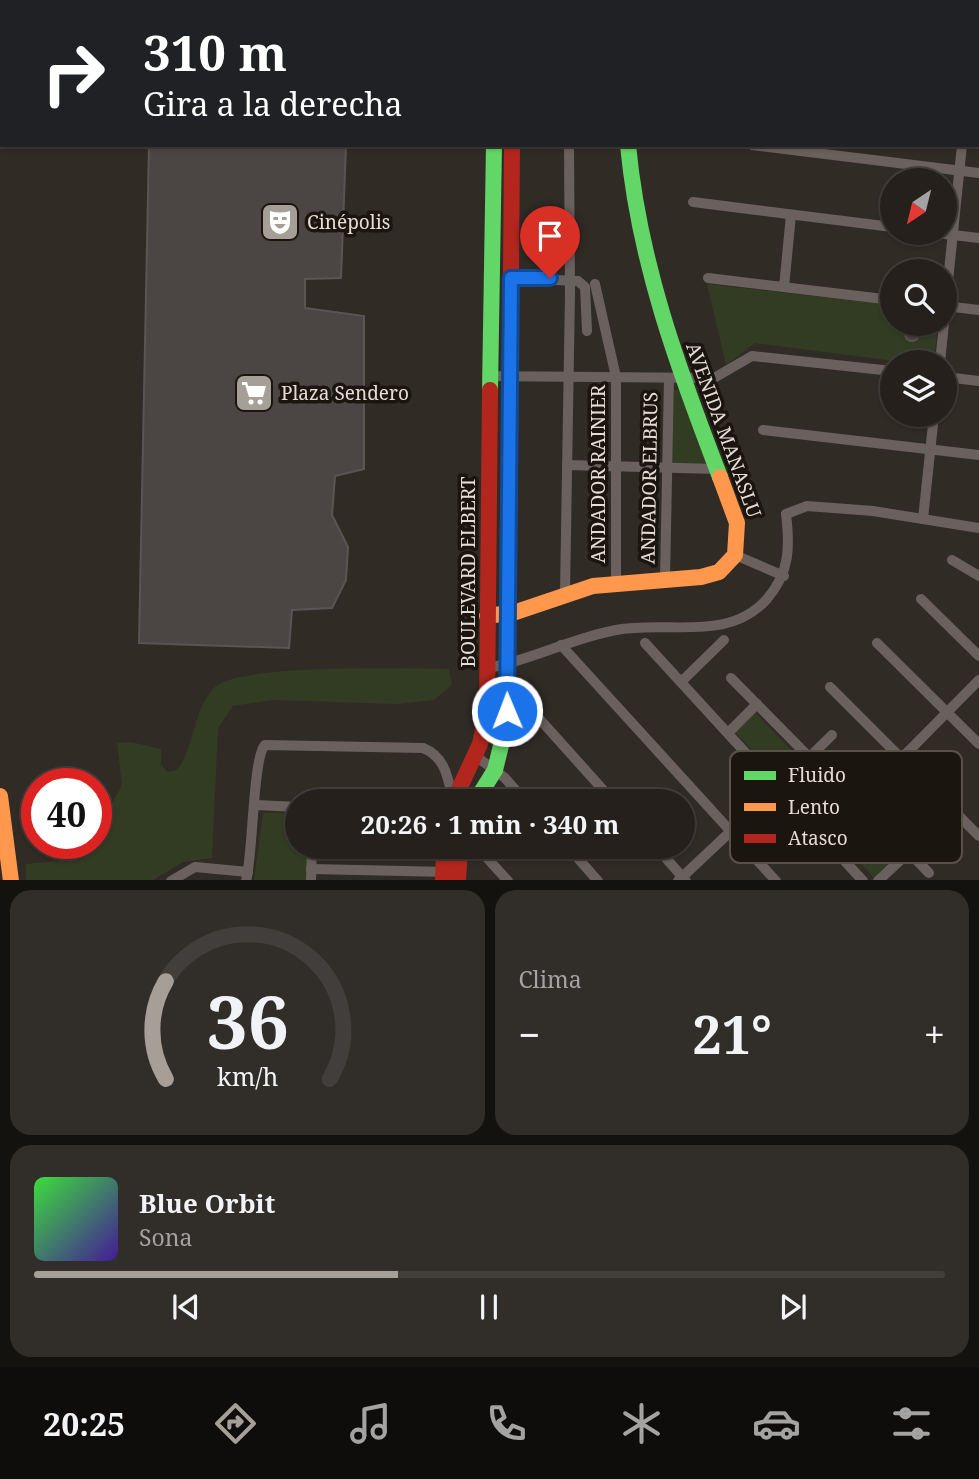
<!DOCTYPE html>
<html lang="es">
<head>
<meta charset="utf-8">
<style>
  :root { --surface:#25201c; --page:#312d29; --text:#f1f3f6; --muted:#a3a3a3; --line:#423e3b; --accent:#a69f97 }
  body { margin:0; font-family:"Noto Serif",serif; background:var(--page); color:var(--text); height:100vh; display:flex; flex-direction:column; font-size:26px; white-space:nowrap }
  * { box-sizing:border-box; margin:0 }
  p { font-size:23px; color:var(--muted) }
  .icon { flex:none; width:38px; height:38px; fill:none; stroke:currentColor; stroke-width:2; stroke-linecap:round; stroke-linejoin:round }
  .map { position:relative; height:880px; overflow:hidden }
  .side { display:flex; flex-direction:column; gap:10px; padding:10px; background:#14120f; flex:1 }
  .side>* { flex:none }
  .top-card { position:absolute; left:0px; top:0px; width:980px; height:147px; box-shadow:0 2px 5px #0004,0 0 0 2px var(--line); background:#202124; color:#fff; overflow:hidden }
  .needle { width:46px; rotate:215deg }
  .controls { position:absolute; left:880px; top:168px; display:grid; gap:14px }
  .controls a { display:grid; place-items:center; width:77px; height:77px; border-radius:50%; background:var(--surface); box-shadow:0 2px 5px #0004,0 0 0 2px var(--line); font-size:35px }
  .speed { position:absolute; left:21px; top:768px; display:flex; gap:14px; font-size:35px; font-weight:700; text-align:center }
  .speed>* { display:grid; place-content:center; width:91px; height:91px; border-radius:50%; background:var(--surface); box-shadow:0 2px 5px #0004,0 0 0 2px var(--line); line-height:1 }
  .speed .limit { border:10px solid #d22; background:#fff; color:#111 }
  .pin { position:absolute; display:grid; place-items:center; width:60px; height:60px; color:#fff; margin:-72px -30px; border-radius:50% 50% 50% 0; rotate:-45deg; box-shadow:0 0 7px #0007 }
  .pin .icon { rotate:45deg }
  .me { position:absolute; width:77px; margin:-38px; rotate:359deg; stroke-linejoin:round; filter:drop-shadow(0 0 5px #0008) }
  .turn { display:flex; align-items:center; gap:24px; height:147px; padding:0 28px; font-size:32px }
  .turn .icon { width:91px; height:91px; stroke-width:2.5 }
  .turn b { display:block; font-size:49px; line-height:60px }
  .big { font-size:52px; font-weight:700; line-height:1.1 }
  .side .widget { flex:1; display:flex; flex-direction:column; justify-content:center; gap:10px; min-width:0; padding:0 24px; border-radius:21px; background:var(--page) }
  .side .dial { align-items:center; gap:0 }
  .dial svg { height:182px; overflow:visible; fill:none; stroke:var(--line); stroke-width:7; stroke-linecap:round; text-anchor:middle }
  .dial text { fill:var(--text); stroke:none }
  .song { display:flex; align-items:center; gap:21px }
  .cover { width:84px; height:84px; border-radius:10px; background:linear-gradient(135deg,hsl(120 70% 55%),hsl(260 70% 35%)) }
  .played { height:7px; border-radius:4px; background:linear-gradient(90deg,var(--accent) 40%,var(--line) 40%) }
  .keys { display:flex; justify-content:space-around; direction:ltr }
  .heat { display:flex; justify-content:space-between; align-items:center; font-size:38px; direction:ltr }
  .side .tiles { flex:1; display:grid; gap:10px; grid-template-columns:1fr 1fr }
  .widget:last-child { grid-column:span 2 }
  .trip { position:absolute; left:285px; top:789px; width:410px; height:70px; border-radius:35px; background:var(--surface); box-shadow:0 2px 5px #0004,0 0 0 2px var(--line); font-weight:700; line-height:70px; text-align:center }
  .dock { display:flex; height:112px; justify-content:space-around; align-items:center; background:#0f0d0b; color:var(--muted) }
  .dock .icon { width:49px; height:49px }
  .dock .active { color:var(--accent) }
  .dock b { font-size:32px; color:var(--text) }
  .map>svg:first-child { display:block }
</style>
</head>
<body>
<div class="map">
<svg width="979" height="881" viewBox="0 0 979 881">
  <rect width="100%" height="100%" fill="#312b25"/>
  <!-- green -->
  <g fill="#323c22">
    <polygon points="707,284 892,305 892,324 938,324 934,362 902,362 755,343 726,365"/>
    <polygon points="674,390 684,391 712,469 672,468"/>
    <path d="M449,669L452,685L434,700L398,704L273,700L233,706L218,728L212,858L183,862L153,880H26V864L82,859L90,844H96V833L122,785L117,743L131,742L161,749V764L167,772L177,770C196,745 192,711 214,688C238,663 408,669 449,669Z"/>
    <polygon points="753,710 797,756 776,776 733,730"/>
    <polygon points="857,810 899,854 874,878 833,834"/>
    <polygon points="263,813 297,813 298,847 309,847 308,880 254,881"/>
  </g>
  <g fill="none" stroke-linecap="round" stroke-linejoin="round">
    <!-- canal -->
    <polyline stroke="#04181b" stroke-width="10" points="766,2 769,0"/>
  </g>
  <!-- building -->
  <g fill="#4b4644" stroke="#5a5555" stroke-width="2">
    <polygon points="149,145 346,145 341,278 305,279 305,308 364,316 364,469 335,476 332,515 348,547 346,580 332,608 292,610 289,648 139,643"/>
    <circle cx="912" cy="334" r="7"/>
    <polygon points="488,847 512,847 499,860"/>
  </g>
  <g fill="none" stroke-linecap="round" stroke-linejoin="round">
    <!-- street -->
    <g stroke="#6a615f" stroke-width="10">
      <polyline points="783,0 784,2"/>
      <polyline points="943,0 958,2"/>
      <polyline points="15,2 16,0"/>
      <polyline points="172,2 172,0"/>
      <polyline points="235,2 235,0"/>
      <polyline points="300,2 300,0"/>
      <polyline points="430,2 430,0"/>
      <polyline points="978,2 978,0"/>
      <polyline points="978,62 979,62"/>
      <polyline points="978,116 979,116"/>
      <polyline points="752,145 979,173"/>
      <polyline points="693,202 892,227"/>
      <polyline points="936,233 979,238"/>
      <polyline points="511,278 578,281 585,287 587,331"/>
      <polyline points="708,278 892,300"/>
      <polyline points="595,284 616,377 616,582"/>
      <polyline points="784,287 791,215"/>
      <polyline points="945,306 979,310"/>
      <polyline points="945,310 962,145"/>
      <polyline points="940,362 944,324"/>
      <polyline points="491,376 714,378 752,356 892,371"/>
      <polyline points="945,377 979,381"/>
      <polyline points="763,430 979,455"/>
      <polyline points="567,465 717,469"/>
      <polyline points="923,519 934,415"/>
      <polyline points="735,555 784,576"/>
      <polyline points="952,560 979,576"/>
      <polyline points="665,579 669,378"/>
      <polyline points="565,593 570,293 569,145"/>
      <polyline points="921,599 979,656"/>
      <polyline points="645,643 863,881"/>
      <polyline points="877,643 979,744"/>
      <polyline points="561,645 776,881"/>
      <path d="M488,668C532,660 572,638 616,630C667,620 728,643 767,599C790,572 790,547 786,514L807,506L873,511L979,528"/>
      <polyline points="731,678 809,757"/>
      <polyline points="681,682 724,640"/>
      <polyline points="490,684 518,697 527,705 614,802"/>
      <polyline points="830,687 979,836"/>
      <polyline points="728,733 757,704"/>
      <polyline points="477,757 505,778 526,802"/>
      <polyline points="883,777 979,680"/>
      <polyline points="778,788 832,735"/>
      <polyline points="858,800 929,873"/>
      <polyline points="256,805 298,807"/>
      <polyline points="820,834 877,782"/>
      <polyline points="477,847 508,881"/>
      <polyline points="568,847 598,881"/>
      <polyline points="656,847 686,881"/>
      <polyline points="311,869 448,872"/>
      <polyline points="171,881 195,867 248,872"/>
      <path d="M246,881C253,855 253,756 265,745L423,748C446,757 448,779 453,801"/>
      <polyline points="311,881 312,847"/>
      <polyline points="678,881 730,832"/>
      <polyline points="878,881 909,852"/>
    </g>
    <!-- fast -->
    <g stroke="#63d668" stroke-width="16">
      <path d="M628,145C639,262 678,368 720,477"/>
      <polyline points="490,390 494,145"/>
      <polyline points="475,802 495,770 507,721 510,395"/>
    </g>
    <!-- slow -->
    <g stroke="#ff974d" stroke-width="16">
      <polyline points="497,0 497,2"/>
      <polyline points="487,616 516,612 593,586 701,577 719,572 735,555 737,523 720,477"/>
      <polyline points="0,796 11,881"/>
    </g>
    <!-- jam -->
    <g stroke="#b3261e" stroke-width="16">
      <polyline points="525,0 525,2"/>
      <polyline points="510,395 512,145"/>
      <polyline points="453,802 480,744 487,710 490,390"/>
      <polyline points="443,881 444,847"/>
      <polyline points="458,881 460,847"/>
    </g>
  </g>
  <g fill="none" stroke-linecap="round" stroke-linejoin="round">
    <defs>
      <polyline id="route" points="507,711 511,278 550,278"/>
    </defs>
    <!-- route casing -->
    <use href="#route" stroke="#114b97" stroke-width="18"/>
    <!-- route -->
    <use href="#route" stroke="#1a73e8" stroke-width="12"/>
  </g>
  <!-- icons -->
  <defs>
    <symbol id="theatre-square" viewBox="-11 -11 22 22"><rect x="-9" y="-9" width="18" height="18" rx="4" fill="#a69f97" stroke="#1a150f"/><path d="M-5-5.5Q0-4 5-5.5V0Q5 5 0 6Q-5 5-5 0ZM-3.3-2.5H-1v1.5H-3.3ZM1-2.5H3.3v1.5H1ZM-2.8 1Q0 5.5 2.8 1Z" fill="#fff"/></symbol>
    <symbol id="supermarket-square" viewBox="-11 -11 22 22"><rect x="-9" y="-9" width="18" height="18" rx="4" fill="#a69f97" stroke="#1a150f"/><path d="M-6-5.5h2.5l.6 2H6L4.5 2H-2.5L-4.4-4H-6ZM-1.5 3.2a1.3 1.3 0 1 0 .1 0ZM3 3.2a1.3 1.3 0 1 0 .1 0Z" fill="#fff"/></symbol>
  </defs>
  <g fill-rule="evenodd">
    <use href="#theatre-square" x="258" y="200" width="44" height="44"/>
    <use href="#supermarket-square" x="232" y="371" width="44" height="44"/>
  </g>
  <g text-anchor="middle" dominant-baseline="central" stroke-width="7" stroke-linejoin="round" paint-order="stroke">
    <!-- poi labels -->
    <g font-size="19" fill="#e5ddd5" stroke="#1a150f" text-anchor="start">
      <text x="307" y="222">Cinépolis</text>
      <text x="281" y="393">Plaza Sendero</text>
    </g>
    <!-- street labels -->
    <g font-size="19" fill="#e5ddd5" stroke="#1a150f">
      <text transform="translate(724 430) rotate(70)">AVENIDA MANASLU</text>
      <text transform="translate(598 474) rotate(-90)">ANDADOR RAINIER</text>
      <text transform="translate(649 478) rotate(-89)">ANDADOR ELBRUS</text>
      <text transform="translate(468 572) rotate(-90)">BOULEVARD ELBERT</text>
    </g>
  </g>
  <!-- legend -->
  <rect x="730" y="751" width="232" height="112" rx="10" fill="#1a150f" stroke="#57514a" stroke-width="2"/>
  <rect x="744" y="771" width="32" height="9" fill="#63d668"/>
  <rect x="744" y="803" width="32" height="8" fill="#ff974d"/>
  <rect x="744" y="834" width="32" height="9" fill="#b3261e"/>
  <g font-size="19" fill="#e5ddd5">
    <text x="788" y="782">Fluido</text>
    <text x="788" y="814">Lento</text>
    <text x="788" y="845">Atasco</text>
  </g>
</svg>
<div class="controls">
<a><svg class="needle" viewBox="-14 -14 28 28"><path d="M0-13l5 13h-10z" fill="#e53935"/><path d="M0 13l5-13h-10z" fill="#a3a3a3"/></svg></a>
<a><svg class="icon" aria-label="search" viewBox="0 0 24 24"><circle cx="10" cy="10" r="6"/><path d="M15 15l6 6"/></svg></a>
<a><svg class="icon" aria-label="layers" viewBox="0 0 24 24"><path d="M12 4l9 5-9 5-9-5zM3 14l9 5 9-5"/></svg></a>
</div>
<div class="speed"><div class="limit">40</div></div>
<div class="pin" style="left:550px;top:278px;background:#d93025"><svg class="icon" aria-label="arrive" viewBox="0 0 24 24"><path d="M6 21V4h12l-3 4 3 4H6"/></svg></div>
<svg class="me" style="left:507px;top:711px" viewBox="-20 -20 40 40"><circle r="17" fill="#1a73e8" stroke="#fff" stroke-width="3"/><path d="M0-11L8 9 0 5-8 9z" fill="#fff"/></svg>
<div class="trip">20:26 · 1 min · 340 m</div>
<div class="top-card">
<div class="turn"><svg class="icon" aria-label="right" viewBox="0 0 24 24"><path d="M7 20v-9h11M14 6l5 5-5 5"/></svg><div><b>310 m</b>Gira a la derecha</div></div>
</div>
</div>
<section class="side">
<div class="tiles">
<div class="widget dial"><svg viewBox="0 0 100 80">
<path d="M14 69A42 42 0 1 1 86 69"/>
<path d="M14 69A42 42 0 0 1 14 26" stroke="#a69f97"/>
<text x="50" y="56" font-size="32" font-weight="700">36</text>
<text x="50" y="72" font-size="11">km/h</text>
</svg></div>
<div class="widget"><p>Clima</p>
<div class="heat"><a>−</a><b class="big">21°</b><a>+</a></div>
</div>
<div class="widget">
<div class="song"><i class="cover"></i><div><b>Blue Orbit</b><p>Sona</p></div></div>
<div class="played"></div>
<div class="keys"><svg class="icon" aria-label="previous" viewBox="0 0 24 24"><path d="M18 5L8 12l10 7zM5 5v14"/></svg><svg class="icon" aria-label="pause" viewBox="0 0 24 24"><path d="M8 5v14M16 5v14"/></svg><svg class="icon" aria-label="next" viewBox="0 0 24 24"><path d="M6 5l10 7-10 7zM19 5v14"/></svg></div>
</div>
</div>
</section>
<nav class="dock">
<b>20:25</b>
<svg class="icon active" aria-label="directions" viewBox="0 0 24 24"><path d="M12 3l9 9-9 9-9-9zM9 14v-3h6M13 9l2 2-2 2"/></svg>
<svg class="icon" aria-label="music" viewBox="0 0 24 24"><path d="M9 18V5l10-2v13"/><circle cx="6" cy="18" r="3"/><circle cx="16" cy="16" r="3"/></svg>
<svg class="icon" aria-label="phone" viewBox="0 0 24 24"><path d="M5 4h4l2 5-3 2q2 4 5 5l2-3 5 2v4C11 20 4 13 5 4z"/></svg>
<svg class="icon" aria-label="climate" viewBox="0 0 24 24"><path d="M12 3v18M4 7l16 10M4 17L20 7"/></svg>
<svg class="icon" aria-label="car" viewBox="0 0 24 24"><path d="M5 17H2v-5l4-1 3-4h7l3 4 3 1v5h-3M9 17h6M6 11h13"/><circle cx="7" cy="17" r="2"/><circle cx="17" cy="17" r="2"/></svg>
<svg class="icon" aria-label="filters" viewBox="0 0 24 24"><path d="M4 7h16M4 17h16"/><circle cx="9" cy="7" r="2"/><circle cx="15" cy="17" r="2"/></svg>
</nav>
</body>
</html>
